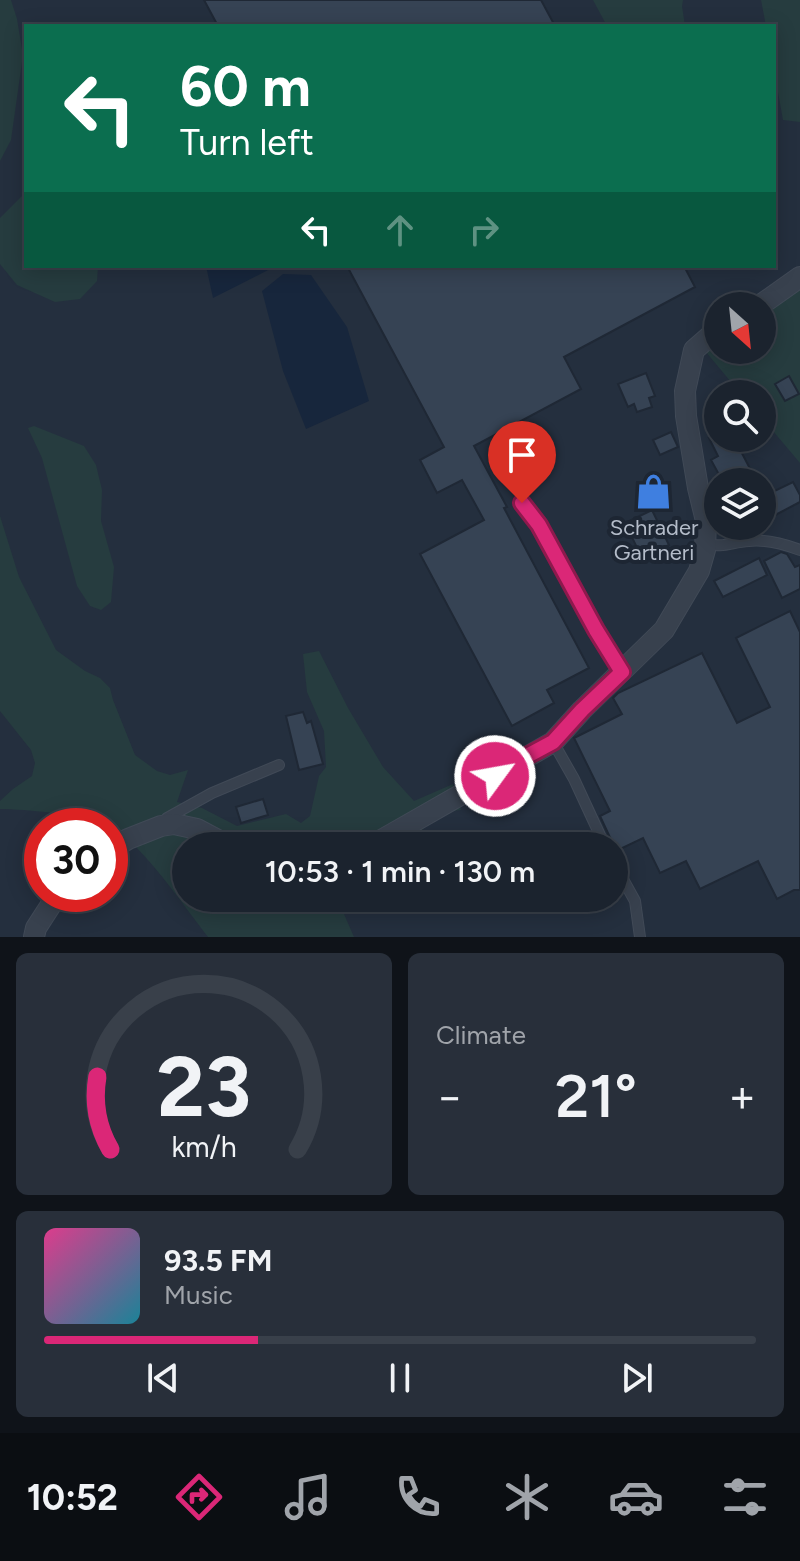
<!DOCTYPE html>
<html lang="en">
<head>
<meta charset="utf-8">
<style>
  :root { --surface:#1b232e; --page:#282f3a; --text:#f1f3f6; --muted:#a0a4aa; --line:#39404a; --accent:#db2777 }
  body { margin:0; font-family:Figtree,sans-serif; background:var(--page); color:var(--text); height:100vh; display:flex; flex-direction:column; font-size:30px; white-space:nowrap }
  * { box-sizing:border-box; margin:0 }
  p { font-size:26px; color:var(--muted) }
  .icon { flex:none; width:44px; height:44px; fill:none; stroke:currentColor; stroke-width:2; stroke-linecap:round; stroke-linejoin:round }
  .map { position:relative; height:937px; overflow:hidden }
  .sheet { display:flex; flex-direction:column; gap:16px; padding:16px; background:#0f1319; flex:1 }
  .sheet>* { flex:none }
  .top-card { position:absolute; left:24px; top:24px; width:752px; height:244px; border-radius:0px; box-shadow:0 4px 20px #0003,0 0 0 2px var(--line); background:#0b6e4f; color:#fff; overflow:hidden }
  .needle { width:52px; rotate:153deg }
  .fabs { position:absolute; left:704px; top:292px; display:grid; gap:16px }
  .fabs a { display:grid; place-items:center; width:72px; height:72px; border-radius:50%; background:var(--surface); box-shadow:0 4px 20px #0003,0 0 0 2px var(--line); font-size:40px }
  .speed { position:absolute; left:24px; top:808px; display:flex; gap:16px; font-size:40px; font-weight:700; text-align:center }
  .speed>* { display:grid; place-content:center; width:104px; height:104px; border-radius:50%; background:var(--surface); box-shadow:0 4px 20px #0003,0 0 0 2px var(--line); line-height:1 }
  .speed .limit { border:12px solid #d22; background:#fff; color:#111 }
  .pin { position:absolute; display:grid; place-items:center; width:68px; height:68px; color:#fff; margin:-82px -34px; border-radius:50% 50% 50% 0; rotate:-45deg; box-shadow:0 0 8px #0007 }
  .pin .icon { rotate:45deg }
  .me { position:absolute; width:88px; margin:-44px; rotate:58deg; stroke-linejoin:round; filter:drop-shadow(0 0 6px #0008) }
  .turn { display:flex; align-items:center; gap:28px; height:168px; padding:0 24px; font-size:36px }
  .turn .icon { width:104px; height:104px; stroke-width:2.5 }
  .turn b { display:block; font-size:56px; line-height:68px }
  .lanes { display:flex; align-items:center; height:76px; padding:0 24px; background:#0003; justify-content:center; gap:40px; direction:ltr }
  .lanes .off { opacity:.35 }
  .big { font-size:60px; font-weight:600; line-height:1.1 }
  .sheet .tile { flex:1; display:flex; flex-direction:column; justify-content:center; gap:12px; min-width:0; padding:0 28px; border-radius:12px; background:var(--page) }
  .sheet .dial { align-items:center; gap:0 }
  .dial svg { height:208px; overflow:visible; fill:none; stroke:var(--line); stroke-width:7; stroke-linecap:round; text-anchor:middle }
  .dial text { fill:var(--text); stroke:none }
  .song { display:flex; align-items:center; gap:24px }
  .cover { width:96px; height:96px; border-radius:12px; background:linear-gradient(135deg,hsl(330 70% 55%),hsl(190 70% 35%)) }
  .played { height:8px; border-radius:4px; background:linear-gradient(90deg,var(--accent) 30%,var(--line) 30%) }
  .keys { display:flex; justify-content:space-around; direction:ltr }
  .heat { display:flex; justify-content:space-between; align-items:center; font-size:44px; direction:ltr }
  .sheet .tiles { flex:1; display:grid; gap:16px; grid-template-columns:1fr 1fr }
  .tile:last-child { grid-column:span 2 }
  .trip { position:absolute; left:172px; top:832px; width:456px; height:80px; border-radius:40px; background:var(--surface); box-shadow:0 4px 20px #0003,0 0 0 2px var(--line); font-weight:600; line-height:80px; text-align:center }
  .tab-bar { display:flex; height:128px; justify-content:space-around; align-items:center; background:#0b0e12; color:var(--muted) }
  .tab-bar .icon { width:56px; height:56px }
  .tab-bar .current { color:var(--accent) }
  .tab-bar b { font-size:36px; color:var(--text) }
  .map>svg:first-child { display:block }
</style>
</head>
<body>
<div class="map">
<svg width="800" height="937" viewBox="0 0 800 937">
  <rect width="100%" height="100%" fill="#242f3e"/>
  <!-- green -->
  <g fill="#263c3f">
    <polygon points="0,0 11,0 17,19 23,55 11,140 0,161"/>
    <polygon points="593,0 683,0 682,6 685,26 607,26"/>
    <polygon points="761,0 800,0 800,122 783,120 774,70 774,26 766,26"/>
    <polygon points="26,192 26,266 98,266 97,281 80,299 55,302 17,285 0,264 0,218"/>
    <polygon points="800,282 800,463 762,418 762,394 741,394 706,352 718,343 718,350 762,350 762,310"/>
    <polygon points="34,426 84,446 96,465 102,490 101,521 114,567 111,602 101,610 90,606 77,586 42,458 28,428"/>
    <path d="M0,516L19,577L56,650L85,671L100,678L110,688L113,700L135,755L157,771L170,775L188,770L177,802L202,808L237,826L286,814L301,823L310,816L319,776L326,767L324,731L307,692L303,654L319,651L348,708L383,767L414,801L453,784L461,810L451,811L431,822L403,846H186V898H337L354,937H208C182,904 145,847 110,826C92,815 22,809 0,809V801L13,789L32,776L35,763L31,750L0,711Z"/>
  </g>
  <!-- water -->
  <g fill="#17263c">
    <polygon points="206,266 276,266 213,298"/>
    <polygon points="283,274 311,275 347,327 369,401 306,429 283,371 262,291"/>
  </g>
  <!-- building -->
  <g fill="#364354" stroke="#1f2835" stroke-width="2">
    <polygon points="204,0 541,0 555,26 218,26"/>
    <polygon points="347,266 684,266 695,287 564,357 581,389 474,446 507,507 504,508 589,668 547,690 554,703 512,726 420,554 484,520 462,480 437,493 420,460 444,447"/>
    <polygon points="646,373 655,396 649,398 652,407 637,412 634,404 628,407 618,384"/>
    <polygon points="789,376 799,394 785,401 775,384"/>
    <polygon points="671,432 678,447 660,455 653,440"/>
    <polygon points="709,438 734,438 757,482 723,482 711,460 718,456"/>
    <polygon points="793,482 800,495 800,502 762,522 762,497"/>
    <polygon points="652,510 669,545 642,558 625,523"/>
    <polygon points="781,552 787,554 795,567 800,565 800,589 782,598 764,561"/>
    <polygon points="759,558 767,575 723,597 714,581"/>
    <polygon points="790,611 800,632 800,890 794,890 777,899 758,861 700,889 686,861 660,873 643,838 614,852 614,846 600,816 610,811 574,738 622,714 613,698 618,693 702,653 737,723 770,707 736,638"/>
    <polygon points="303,712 307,723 311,721 323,764 299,770 286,716"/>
    <polygon points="263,799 268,815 241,823 236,807"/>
  </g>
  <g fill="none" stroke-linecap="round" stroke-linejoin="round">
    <defs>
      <g id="service">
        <polyline points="522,503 539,525 596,630 622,672"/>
        <path d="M705,544C723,548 732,542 749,541C767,539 784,544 800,550"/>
        <polyline points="553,742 574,779 605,846"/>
        <polyline points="165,821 167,818 212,793 279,765"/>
        <polyline points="614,863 635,901 640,937"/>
      </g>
      <g id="minor">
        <polyline points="759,306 800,277"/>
        <polyline points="371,846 553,742 582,710 664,630 699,571 705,550 706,521 698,488 686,416 685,391 694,350 718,329"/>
        <polyline points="110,850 128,839 161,826 174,824 197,829 229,846"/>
        <polyline points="34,937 36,928 58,894"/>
      </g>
    </defs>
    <!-- service casing -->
    <use href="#service" stroke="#414a57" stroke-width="12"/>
    <!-- minor casing -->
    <use href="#minor" stroke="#414a57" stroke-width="22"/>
    <!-- service -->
    <use href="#service" stroke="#38414e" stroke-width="10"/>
    <!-- minor -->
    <use href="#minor" stroke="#38414e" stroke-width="20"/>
  </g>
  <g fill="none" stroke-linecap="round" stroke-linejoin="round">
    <defs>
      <polyline id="route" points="495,776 527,756 553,742 582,710 622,672 596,630 539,525 522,503"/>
    </defs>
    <!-- route casing -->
    <use href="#route" stroke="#8e194d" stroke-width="20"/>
    <!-- route -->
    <use href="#route" stroke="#db2777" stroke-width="14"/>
  </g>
  <!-- icons -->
  <defs>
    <symbol id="shop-bare" viewBox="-9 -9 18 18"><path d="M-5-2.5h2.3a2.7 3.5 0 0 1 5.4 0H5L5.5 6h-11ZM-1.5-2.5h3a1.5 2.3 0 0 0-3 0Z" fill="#3f7fe0" stroke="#1d2633" stroke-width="2.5" paint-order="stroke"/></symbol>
  </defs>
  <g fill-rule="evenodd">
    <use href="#shop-bare" x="628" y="466" width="51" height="51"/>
  </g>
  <g text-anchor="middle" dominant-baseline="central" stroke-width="8" stroke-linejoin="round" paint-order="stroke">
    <!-- poi labels -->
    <g font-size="22" fill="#b4bcc9" stroke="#1d2633">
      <text x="654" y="527">Schrader<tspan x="654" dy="25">Gartneri</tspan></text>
    </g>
  </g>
</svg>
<div class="fabs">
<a><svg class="needle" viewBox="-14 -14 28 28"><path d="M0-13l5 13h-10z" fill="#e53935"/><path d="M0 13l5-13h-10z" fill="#a0a4aa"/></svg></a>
<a><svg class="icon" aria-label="search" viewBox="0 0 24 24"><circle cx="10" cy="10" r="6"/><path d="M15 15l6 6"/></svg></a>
<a><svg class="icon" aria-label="layers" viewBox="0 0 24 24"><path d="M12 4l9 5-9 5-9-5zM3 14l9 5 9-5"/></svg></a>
</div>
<div class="speed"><div class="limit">30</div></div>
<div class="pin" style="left:522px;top:503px;background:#d93025"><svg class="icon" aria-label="arrive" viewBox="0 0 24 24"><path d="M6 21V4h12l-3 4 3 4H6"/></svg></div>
<svg class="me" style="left:495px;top:776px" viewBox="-20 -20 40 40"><circle r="17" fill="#db2777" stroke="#fff" stroke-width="3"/><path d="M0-11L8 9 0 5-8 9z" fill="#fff"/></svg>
<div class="trip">10:53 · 1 min · 130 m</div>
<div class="top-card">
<div class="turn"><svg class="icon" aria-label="left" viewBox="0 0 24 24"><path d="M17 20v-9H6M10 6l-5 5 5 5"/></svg><div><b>60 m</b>Turn left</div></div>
<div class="lanes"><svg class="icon" aria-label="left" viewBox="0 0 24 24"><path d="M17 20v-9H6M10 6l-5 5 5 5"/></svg><svg class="icon off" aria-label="ahead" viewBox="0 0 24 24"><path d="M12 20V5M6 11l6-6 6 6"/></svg><svg class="icon off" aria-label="right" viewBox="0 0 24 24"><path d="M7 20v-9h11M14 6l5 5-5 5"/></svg></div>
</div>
</div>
<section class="sheet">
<div class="tiles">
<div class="tile dial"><svg viewBox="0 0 100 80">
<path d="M14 69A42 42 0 1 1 86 69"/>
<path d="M14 69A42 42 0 0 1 9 41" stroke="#db2777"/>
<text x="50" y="56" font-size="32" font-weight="700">23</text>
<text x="50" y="72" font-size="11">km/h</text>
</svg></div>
<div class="tile"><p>Climate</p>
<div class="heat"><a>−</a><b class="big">21°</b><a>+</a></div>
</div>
<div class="tile">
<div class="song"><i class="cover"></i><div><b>93.5 FM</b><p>Music</p></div></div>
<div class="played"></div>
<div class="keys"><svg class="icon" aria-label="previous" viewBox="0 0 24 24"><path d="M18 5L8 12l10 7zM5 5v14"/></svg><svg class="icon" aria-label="pause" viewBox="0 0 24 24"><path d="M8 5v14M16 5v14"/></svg><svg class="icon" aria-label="next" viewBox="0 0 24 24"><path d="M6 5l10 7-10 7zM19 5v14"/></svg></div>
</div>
</div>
</section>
<nav class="tab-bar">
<b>10:52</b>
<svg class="icon current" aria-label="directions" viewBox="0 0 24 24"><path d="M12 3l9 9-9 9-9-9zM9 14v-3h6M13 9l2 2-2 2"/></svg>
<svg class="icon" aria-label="music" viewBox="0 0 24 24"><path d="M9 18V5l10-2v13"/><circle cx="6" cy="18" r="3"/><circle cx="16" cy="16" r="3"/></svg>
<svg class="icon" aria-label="phone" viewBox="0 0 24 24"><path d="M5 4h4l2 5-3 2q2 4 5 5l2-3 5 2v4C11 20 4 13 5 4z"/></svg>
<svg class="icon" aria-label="climate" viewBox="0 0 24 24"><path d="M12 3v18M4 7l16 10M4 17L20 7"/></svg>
<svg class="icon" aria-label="car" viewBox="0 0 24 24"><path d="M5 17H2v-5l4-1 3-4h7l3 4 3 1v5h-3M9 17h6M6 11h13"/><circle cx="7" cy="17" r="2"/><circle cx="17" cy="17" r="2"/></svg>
<svg class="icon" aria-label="filters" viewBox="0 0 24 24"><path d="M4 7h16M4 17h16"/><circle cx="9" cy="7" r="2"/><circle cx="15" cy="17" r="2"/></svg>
</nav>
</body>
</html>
